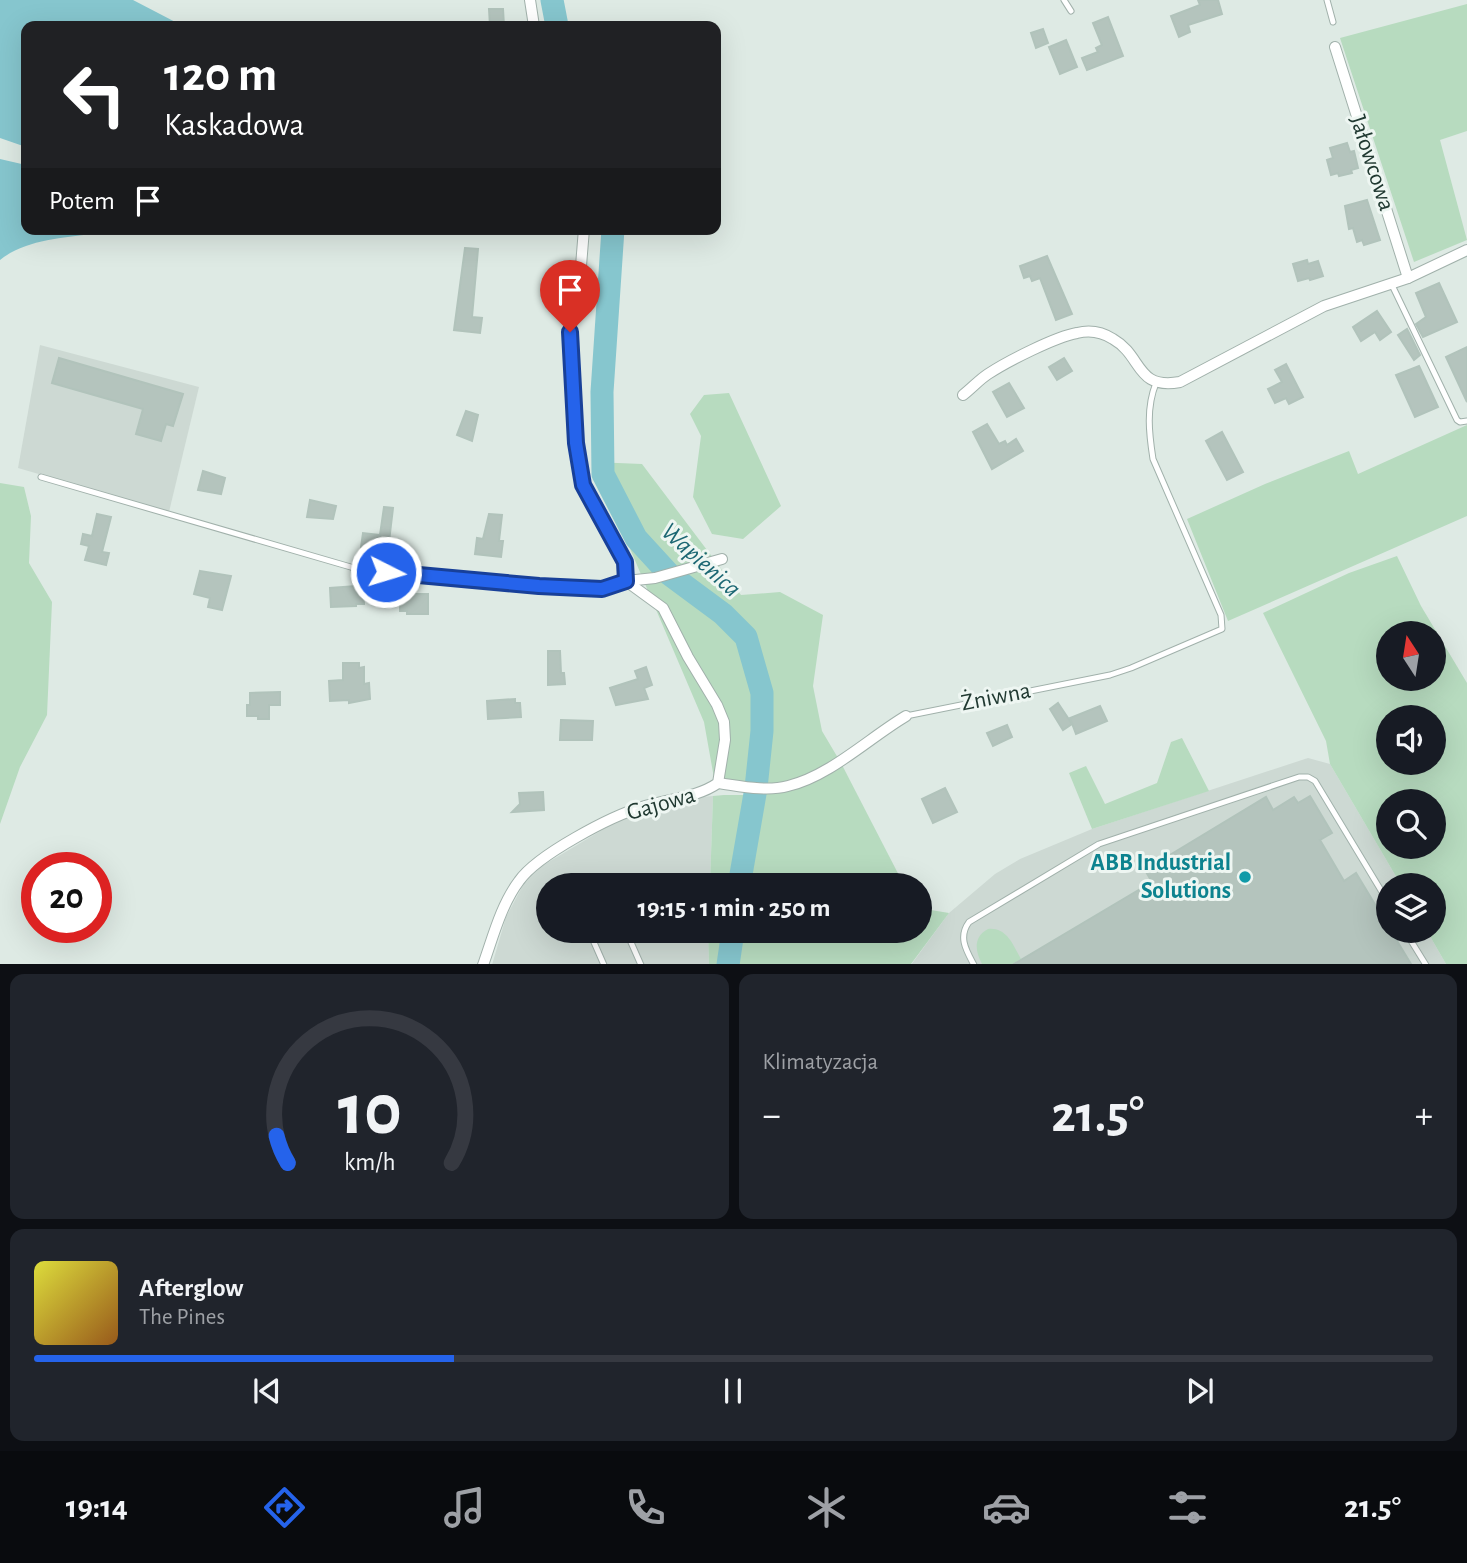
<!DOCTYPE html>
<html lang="pl">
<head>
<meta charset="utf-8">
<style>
  :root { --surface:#171b24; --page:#20242c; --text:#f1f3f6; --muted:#9ea1a6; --line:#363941; --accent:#2563eb }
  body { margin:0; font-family:"Alegreya Sans",sans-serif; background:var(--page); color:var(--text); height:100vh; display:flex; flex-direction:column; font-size:26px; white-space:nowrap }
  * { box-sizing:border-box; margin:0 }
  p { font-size:23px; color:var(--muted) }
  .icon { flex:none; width:38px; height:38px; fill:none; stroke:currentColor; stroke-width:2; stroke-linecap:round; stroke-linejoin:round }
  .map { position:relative; height:964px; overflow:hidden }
  .side { display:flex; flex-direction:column; gap:10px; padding:10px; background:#0d0f14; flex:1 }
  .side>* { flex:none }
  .guide { position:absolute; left:21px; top:21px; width:700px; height:214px; border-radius:14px; box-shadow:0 7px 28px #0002; background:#202124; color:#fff; overflow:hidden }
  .needle { width:46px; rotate:348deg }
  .controls { position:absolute; left:1376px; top:621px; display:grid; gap:14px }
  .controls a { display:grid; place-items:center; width:70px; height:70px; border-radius:50%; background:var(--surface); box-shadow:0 7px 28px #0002; font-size:35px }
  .speed { position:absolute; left:21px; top:852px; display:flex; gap:14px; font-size:35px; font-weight:700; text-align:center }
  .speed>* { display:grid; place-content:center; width:91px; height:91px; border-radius:50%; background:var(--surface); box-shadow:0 7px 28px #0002; line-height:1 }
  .speed .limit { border:10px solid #d22; background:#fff; color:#111 }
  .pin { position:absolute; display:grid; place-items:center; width:60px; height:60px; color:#fff; margin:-72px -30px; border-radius:50% 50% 50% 0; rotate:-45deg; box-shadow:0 0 7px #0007 }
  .pin .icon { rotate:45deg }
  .me { position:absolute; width:77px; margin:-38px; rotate:95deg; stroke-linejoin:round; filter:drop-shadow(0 0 5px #0008) }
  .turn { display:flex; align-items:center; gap:24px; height:147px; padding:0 28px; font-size:32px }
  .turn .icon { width:91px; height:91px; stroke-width:2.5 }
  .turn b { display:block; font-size:49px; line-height:60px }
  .then { display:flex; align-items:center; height:66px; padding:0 28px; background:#0003; gap:14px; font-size:26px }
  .big { font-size:52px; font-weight:700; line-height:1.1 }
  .side .card { flex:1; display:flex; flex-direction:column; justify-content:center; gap:10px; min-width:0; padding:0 24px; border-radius:14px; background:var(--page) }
  .side .dial { align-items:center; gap:0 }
  .dial svg { height:182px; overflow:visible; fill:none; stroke:var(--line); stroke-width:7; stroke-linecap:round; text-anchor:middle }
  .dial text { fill:var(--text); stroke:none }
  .song { display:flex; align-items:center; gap:21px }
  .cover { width:84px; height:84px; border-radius:10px; background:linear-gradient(135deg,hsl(60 70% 55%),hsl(30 70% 35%)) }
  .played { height:7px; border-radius:4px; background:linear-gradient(90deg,var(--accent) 30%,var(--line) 30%) }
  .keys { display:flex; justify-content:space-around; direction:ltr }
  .heat { display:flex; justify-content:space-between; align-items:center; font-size:38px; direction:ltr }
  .side .tiles { flex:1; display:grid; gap:10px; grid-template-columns:1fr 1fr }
  .card:last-child { grid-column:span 2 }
  .trip { position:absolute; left:536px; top:873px; width:396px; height:70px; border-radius:35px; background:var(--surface); box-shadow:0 7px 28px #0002; font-weight:700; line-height:70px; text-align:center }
  .tabs { display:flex; height:112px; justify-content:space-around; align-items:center; background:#090b0e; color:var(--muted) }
  .tabs .icon { width:49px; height:49px }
  .tabs .active { color:var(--accent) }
  .tabs b { font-size:32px; color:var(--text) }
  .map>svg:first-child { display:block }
</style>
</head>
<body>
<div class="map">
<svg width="1467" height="965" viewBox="0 0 1467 965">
  <rect width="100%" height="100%" fill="#deeae4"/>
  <!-- built -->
  <g fill="#cdd9d3">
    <polygon points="40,345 199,387 169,512 18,468"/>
    <polygon points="1308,758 1330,764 1401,885 1388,886 1388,931 1427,931 1446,964 911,965 949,913 995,874 1020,859 1092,829"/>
    <polygon points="713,796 710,885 548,886 548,931 708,931 709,964 492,965 506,917 528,876 537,869 612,824 650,808 681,799"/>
  </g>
  <!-- green -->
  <g fill="#b7dbbf" fill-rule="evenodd">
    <polygon points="1467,4 1467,131 1440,140 1467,240 1414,262 1340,38"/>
    <polygon points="729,393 781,506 743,539 712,534 693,497 701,436 690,414 704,395"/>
    <polygon points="1467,425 1467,516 1228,621 1187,519 1265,484 1349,451 1358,474"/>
    <path d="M593,462L642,464L741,595L780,592L823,615L813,686L822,731L838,758C783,791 776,788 714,778L704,722Z"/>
    <polygon points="0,483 24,487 31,516 29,563 52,602 47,715 20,767 0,824"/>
    <path d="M1397,556L1421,606L1467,683V964H1446L1427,931H1433V886L1401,885L1330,764L1326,741L1263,613L1349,573ZM1388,634H1433V679H1388ZM1388,718H1433V763H1388ZM1388,802H1433V847H1388Z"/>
    <polygon points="1182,738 1209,791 1092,829 1069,773 1086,766 1105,804 1157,783 1171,742"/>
    <polygon points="841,763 904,885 750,886 766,791"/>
    <polygon points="724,795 747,795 732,885 710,885 713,796"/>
    <polygon points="919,908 949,913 911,964 736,964 742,931 919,931"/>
    <path d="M988,929C1007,927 1013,945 1021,959L1012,964H982C975,951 973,937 988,929Z"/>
    <polygon points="708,931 724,931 719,964 709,964"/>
  </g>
  <!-- water -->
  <g fill="#86c6ce">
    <polygon points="0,0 133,0 183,26 26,26 26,147 0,138"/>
    <path d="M0,159L26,165V229H92V234C61,238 25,240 0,260Z"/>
  </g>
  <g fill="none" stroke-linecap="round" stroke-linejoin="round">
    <!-- river -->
    <g stroke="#86c6ce" stroke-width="23">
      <polyline points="552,0 557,26"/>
      <polyline points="613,229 602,392 603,474 636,538 669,574 723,614 746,637 762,693 762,731 756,788 739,886"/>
      <polyline points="728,965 733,931"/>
    </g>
  </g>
  <!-- building -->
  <g fill="#b4c4bd" stroke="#b1c3bb" stroke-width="2">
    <polygon points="1198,0 1218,0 1222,14 1188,25 1190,32 1179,37 1171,16 1200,5"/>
    <polygon points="489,9 503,9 504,26 490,26"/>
    <polygon points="1108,17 1123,56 1087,70 1082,58 1098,52 1096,48 1102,45 1093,23"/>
    <polygon points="1043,29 1048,43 1036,48 1031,33"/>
    <polygon points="1066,40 1077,67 1060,74 1049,47"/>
    <polygon points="1347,143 1350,152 1354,151 1358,168 1351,170 1352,173 1339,176 1338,173 1331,175 1327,160 1333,158 1330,148"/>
    <polygon points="1367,200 1380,240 1364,245 1362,240 1357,242 1353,228 1349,229 1345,206"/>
    <polygon points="465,248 478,249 472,317 482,318 480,333 454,330"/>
    <polygon points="1047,256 1072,314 1056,320 1040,278 1032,281 1030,276 1024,278 1020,266"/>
    <polygon points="1307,260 1308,264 1318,261 1323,276 1310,280 1309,278 1298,281 1293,264"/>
    <polygon points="1439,283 1457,322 1423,337 1416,324 1426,317 1416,293"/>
    <polygon points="1377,311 1391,332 1380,340 1375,332 1361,341 1353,327"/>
    <polygon points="1407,329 1420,355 1414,360 1398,335"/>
    <polygon points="1467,347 1467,402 1446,357"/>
    <polygon points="59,358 183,394 173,426 166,424 161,441 136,434 143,409 52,383"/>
    <polygon points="1064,358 1072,371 1057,380 1049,367"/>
    <polygon points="1286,364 1303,397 1289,404 1286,398 1275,403 1268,389 1282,382 1275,370"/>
    <polygon points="1419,366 1438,407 1415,417 1396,375"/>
    <polygon points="1009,383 1024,408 1007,417 993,392"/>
    <polygon points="466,411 478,415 472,441 457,435"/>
    <polygon points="987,424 999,444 1005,441 1007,445 1016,439 1023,451 992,469 973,432"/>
    <polygon points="1222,432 1243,472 1227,480 1206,441"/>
    <polygon points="203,471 225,478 221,494 198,490"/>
    <polygon points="310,500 336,506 333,519 307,517"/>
    <polygon points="384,507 393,508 388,550 361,547 363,533 380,535"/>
    <polygon points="97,514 111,517 102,552 109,553 106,565 85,560 89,546 81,544 83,534 92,536"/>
    <polygon points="489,514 502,515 499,541 503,541 501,557 475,554 477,538 483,539"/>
    <polygon points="200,571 231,576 222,610 208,607 210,598 194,594"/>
    <polygon points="356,586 356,589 363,589 364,604 356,604 356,606 331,607 330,588"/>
    <polygon points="407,594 428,594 428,614 407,614 407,611 400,611 400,597 407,597"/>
    <polygon points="548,651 560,651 561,673 564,673 565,684 548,685"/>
    <polygon points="343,663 359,663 359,668 364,667 364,684 369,683 370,699 349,703 349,700 330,701 329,681 343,680"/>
    <polygon points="646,667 652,685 644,688 648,699 616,705 610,688 638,679 635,671"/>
    <polygon points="280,692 280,705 269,705 269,719 258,719 258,716 247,716 247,705 250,705 250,693"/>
    <polygon points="515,699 515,703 520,703 521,717 488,719 487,701"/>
    <polygon points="1058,703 1072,724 1063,730 1050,709"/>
    <polygon points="1100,706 1107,721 1076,734 1070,718"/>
    <polygon points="561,720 593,721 592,740 560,740"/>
    <polygon points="1007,725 1012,737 993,746 987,733"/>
    <polygon points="945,788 957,812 933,823 922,799"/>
    <polygon points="543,792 544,810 512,812 520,804 519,793"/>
    <polygon points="1310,796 1332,833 1320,840 1344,881 1356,873 1388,926 1388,931 1391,931 1411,964 1014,964 1152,882 1145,870 1266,797 1273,810 1294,797 1298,803"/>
  </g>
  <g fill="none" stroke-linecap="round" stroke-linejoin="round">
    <defs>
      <g id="service">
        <polyline points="1064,0 1071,11"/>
        <polyline points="1327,0 1333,22"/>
        <polyline points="1391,283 1457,420 1460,422 1467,421"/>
        <polyline points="41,477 361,570 539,586 602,589 626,581"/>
        <path d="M906,716L1110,675L1131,668L1222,629L1221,615L1153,459C1149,433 1146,408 1156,383"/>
        <polyline points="589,931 604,965"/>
        <polyline points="626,931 641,965"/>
        <polyline points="1405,931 1426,965"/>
        <path d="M974,965C966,950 958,937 969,922L1099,844L1299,777H1308L1315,781L1388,902"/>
      </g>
      <g id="minor">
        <polyline points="530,0 534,26"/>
        <polyline points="1335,47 1408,278"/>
        <polyline points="584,229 580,278 570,332 576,443 583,485 625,562 626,581"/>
        <path d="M963,395C972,388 980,379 988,374C1008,361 1055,337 1077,333C1089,330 1102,332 1113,339C1143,356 1135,390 1180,382L1324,306L1408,278L1467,250"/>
        <polyline points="626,581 655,578 722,559"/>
        <path d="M718,783C740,786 766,792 788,786C830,776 869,738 906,716"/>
        <path d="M483,965C493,937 501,905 519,881C537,855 611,816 642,807C666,799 697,798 718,783L725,740L724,722L717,705L688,657L663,608L626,581"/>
      </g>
    </defs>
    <!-- service casing -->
    <use href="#service" stroke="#a1b1ab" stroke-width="7"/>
    <!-- minor casing -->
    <use href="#minor" stroke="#a1b1ab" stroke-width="12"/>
    <!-- service -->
    <use href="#service" stroke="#fff" stroke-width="5"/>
    <!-- minor -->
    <use href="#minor" stroke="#fff" stroke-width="10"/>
  </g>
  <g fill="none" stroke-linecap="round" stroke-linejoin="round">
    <defs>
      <polyline id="route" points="386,572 539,586 602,589 626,581 625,562 583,485 576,443 570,332"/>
    </defs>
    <!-- route casing -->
    <use href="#route" stroke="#184099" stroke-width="18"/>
    <!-- route -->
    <use href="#route" stroke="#2563eb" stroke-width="12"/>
  </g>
  <!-- markers -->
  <circle fill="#0f9aa8" stroke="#eef6f2" stroke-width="2.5" cx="1245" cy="877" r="7"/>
  <g text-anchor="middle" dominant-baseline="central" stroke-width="6" stroke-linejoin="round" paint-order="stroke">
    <!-- street labels -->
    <g font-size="24" fill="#203931" stroke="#eef6f2">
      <text transform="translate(1372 163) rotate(72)">Jałowcowa</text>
      <text transform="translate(996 697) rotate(-11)">Żniwna</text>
      <text transform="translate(661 804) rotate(-16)">Gajowa</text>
    </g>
    <!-- culture labels -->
    <g font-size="24" font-weight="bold" fill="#0d838f" stroke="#eef6f2" text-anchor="end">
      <text x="1231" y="863">ABB Industrial<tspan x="1231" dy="28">Solutions</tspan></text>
    </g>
    <!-- water labels -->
    <g font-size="26" font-style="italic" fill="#1c6773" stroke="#eef6f2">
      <text transform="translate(701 560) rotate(42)">Wapienica</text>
    </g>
  </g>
</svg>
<div class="controls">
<a><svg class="needle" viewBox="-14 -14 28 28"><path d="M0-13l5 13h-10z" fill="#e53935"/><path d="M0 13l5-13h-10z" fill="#9ea1a6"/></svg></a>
<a><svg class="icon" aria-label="sound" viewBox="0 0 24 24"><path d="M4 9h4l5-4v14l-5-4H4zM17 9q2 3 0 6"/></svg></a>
<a><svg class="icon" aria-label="search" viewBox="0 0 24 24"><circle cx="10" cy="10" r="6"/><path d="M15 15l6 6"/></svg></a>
<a><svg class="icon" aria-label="layers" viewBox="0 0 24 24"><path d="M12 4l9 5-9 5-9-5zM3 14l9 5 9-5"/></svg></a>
</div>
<div class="speed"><div class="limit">20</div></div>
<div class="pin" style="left:570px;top:332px;background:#d93025"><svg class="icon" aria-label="arrive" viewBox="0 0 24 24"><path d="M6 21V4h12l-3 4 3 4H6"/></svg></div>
<svg class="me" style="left:386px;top:572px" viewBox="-20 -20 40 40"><circle r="17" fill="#2563eb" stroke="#fff" stroke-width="3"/><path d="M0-11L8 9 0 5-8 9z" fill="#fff"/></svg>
<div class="trip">19:15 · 1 min · 250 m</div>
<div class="guide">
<div class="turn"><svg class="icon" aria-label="left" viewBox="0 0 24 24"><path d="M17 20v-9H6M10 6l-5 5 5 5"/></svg><div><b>120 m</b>Kaskadowa</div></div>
<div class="then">Potem<svg class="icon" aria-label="arrive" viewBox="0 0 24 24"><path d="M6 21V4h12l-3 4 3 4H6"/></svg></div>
</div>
</div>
<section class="side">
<div class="tiles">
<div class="card dial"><svg viewBox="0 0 100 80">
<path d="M14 69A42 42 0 1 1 86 69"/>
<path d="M14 69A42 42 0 0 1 9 57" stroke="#2563eb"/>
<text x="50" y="56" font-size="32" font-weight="700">10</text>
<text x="50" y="72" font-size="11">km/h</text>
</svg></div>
<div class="card"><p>Klimatyzacja</p>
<div class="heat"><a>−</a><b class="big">21.5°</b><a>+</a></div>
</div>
<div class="card">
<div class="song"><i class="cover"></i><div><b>Afterglow</b><p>The Pines</p></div></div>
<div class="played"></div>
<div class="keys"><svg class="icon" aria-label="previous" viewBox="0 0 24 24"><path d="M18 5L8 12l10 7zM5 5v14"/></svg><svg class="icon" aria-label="pause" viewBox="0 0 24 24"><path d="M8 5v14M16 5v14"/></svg><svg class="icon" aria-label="next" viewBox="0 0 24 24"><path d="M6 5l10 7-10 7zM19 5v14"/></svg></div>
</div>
</div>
</section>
<nav class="tabs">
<b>19:14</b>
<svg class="icon active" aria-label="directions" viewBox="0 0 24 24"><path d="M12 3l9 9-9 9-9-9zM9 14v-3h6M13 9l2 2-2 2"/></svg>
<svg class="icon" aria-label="music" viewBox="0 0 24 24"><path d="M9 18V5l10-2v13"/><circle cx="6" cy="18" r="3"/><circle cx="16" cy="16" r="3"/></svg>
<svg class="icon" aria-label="phone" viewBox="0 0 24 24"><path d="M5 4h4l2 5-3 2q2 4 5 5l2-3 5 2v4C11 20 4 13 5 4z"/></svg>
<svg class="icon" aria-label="climate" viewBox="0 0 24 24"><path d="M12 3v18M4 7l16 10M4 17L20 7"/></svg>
<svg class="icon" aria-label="car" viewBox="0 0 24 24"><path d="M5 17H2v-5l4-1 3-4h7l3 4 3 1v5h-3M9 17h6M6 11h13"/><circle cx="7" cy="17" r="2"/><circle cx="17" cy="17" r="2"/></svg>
<svg class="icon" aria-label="filters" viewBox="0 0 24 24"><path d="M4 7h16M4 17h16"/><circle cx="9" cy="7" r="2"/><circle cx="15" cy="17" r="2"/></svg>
<b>21.5°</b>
</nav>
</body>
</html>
